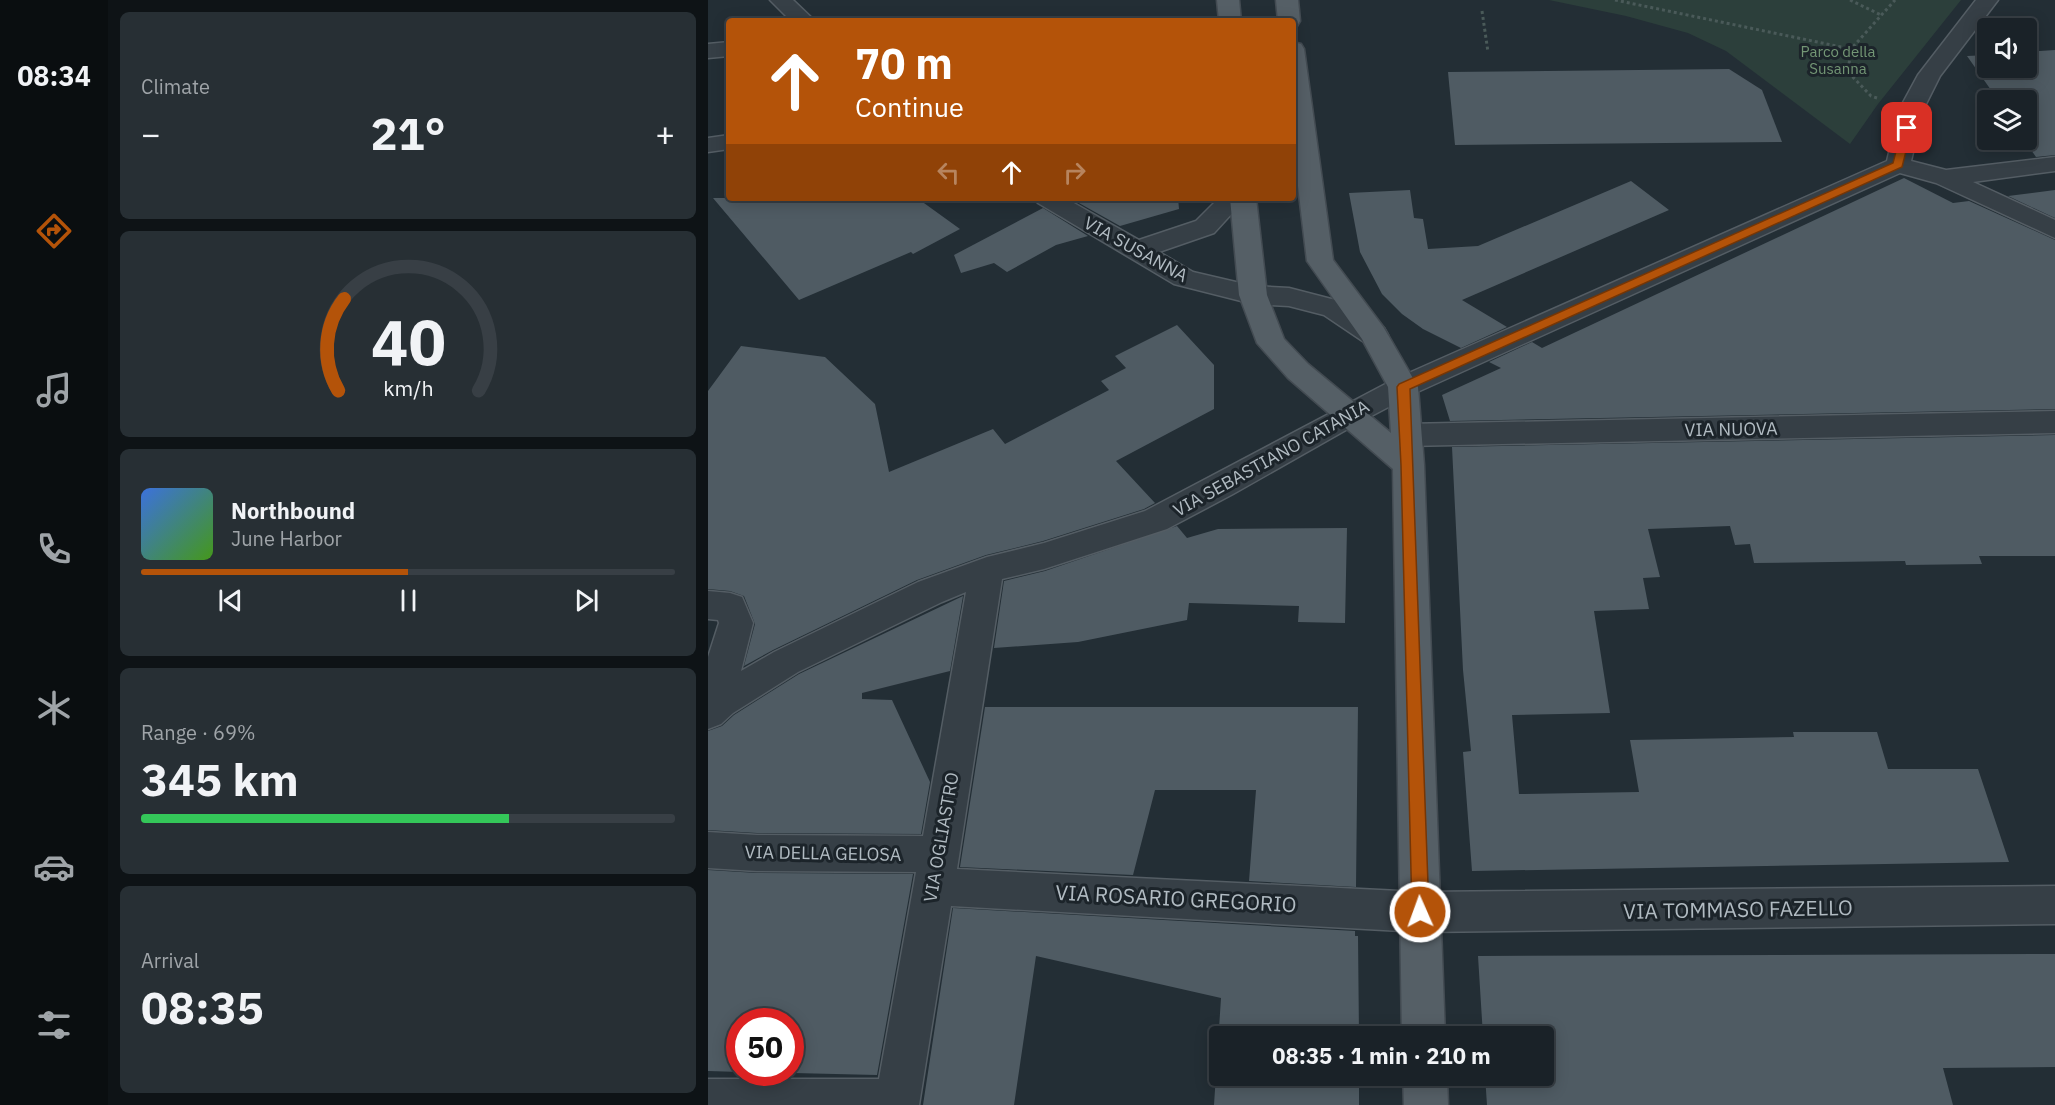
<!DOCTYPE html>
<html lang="en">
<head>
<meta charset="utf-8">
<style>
  :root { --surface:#1a2228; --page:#272f34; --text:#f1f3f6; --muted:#9fa4a8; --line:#383f45; --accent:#b45309 }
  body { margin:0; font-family:"IBM Plex Sans",sans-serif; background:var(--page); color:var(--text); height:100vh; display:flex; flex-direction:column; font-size:22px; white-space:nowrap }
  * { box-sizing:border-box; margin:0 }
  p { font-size:20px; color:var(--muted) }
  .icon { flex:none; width:33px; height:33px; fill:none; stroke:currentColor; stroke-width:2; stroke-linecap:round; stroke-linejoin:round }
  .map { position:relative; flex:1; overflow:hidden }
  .panel { display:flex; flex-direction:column; gap:12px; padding:12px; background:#0e1316; width:600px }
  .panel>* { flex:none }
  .banner { position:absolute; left:18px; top:18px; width:570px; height:183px; border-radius:6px; box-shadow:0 3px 15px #0003,0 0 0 2px var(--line); background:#b45309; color:#fff; overflow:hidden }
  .fabs { position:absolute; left:1269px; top:18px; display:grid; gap:12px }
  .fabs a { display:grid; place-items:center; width:60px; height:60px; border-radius:6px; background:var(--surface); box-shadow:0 3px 15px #0003,0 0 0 2px var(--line); font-size:30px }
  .speed { position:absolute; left:18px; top:1008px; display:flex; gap:12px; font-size:30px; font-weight:700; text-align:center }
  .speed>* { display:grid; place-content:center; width:78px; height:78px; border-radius:50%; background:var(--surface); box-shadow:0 3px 15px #0003,0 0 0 2px var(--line); line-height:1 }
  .speed .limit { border:9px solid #d22; background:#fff; color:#111 }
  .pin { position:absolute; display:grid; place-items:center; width:51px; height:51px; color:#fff; margin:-26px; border-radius:12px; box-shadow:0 3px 9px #0006 }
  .me { position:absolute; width:66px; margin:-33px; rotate:358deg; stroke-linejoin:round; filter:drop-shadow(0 0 4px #0008) }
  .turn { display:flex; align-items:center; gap:21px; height:126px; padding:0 30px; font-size:27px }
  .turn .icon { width:78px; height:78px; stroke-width:2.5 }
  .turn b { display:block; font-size:42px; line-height:51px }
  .lanes { display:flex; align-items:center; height:57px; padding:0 30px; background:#0003; justify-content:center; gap:30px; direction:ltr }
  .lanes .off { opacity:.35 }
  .big { font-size:45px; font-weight:800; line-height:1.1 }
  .panel .widget { flex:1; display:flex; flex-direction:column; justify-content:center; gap:9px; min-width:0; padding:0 21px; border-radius:9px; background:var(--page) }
  .panel .dial { align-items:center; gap:0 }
  .dial svg { height:156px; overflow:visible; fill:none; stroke:var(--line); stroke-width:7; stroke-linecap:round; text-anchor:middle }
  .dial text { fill:var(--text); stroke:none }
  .song { display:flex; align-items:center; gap:18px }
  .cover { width:72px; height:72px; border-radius:9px; background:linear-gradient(135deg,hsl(220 70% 55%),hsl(100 70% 35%)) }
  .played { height:6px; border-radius:3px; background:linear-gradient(90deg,var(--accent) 50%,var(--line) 50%) }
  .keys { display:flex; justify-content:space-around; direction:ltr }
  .heat { display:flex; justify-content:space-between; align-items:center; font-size:33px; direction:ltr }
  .charge { height:9px; border-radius:4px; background:linear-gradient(90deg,#34c759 69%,var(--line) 0) }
  .trip { position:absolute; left:501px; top:1026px; width:345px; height:60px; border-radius:6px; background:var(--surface); box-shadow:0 3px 15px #0003,0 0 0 2px var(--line); font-weight:800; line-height:60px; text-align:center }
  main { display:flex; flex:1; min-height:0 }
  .tabs { display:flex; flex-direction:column; width:108px; justify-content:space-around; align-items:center; background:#0a0e10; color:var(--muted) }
  .tabs .icon { width:42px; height:42px }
  .tabs .active { color:var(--accent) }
  .tabs b { font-size:27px; color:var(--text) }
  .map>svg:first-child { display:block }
</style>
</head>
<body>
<main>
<nav class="tabs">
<b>08:34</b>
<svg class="icon active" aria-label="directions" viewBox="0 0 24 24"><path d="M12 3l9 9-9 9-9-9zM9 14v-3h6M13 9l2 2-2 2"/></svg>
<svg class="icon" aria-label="music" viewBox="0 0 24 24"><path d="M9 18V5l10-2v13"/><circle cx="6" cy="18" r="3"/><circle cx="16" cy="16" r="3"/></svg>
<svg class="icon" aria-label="phone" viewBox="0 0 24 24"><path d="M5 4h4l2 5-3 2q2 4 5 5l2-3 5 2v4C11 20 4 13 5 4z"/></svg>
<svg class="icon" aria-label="climate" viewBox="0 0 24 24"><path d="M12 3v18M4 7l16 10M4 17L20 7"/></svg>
<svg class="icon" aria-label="car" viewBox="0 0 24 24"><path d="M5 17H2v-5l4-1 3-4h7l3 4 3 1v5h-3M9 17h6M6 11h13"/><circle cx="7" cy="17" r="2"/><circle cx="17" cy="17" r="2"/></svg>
<svg class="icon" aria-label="filters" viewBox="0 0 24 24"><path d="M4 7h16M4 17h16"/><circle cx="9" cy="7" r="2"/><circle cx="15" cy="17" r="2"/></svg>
</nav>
<section class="panel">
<div class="widget"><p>Climate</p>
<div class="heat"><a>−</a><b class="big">21°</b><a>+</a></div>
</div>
<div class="widget dial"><svg viewBox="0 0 100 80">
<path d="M14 69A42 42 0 1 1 86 69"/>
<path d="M14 69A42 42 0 0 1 17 22" stroke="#b45309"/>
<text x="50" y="56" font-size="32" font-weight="700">40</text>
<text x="50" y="72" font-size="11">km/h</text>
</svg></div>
<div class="widget">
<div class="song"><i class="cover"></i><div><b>Northbound</b><p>June Harbor</p></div></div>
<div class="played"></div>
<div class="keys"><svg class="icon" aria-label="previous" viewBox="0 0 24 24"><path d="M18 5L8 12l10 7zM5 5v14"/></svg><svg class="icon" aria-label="pause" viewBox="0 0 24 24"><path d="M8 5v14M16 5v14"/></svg><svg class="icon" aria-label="next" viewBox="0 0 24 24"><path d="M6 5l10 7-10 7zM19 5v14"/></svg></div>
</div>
<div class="widget"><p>Range · 69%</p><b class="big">345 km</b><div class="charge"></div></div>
<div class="widget"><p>Arrival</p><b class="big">08:35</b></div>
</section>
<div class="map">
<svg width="1347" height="1105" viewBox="0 0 1347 1105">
  <rect width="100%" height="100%" fill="#232e35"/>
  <!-- green -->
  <polygon fill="#2c3f3b" points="841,0 1253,0 1170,104 1142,144 1018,51 980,33 918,16"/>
  <!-- building -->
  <g fill="#4f5b63">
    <polygon points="1347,50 1347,155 1328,157 1316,140 1318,140 1318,100 1290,100 1259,56 1280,55 1280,68 1318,68 1318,52"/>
    <polygon points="1021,69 1054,90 1074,142 747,145 740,72"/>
    <polygon points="1196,178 1245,203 1261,201 1347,240 1347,409 742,421 734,395 793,368 781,362 824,342 834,348"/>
    <polygon points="923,181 961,210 754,300 799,327 753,348 715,329 694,314 674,294 652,252 641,193 702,190 706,218 715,219 720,249 770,246"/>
    <polygon points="1347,190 1347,218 1300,196"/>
    <polygon points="5,198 209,198 252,229 205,254 203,252 91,300"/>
    <polygon points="362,198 470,198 471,209 412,226"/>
    <polygon points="335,208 380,236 348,245 299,272 286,263 253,273 246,255"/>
    <polygon points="469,325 506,365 506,409 408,461 447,503 436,509 335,541 278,555 209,580 65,650 36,666 47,624 36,596 22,591 0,589 0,391 33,346 117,357 167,404 181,472 285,429 297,444 401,390 393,381 418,368 407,356"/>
    <polygon points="1347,435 1347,556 1271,556 1274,564 1198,565 1197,561 1046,563 1042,544 1027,545 1022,526 940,529 952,577 935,578 941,609 886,611 902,713 804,715 811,794 931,792 922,740 1086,737 1085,732 1169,732 1180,769 1270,769 1301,862 764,871 755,752 763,751 755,670 744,447"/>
    <polygon points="469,526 479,538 510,529 639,528 637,623 590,622 591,606 481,603 479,620 370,642 286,648 296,581 337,571"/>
    <polygon points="255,596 242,671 154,693 154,699 184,700 222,782 213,834 49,833 0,830 0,731 14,726 26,715 91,674"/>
    <polygon points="277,707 650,707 648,887 541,881 548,790 447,790 425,875 252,867"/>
    <polygon points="0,870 49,873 205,874 169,1075 43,1072 82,1072 82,1022 32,1022 32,1072 0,1071"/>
    <polygon points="245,908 647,931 647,936 650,936 651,1036 512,1036 512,1076 651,1076 651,1105 506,1105 513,998 328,956 306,1105 215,1105"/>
    <polygon points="1347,954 1347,1067 1235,1068 1245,1105 779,1105 777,1076 836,1076 836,1036 775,1036 770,956"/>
  </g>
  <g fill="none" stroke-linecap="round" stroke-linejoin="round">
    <defs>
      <g id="minor">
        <polygon points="62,0 85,0 107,21 83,21"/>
        <polygon points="1268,0 1290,0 1232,76 1215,110 1203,161 1238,170 1347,157 1347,171 1265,182 1347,220 1347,238 1228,183 1192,173 705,394 652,422 525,494 459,529 336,569 294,579 249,869 712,892 1347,886 1347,924 712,932 243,906 211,1105 0,1105 0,1079 171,1079 208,872 49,871 0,868 0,832 49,835 215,836 258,592 234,602 90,672 25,713 13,724 0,729 0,657 11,623 10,620 0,619 0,591 22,593 34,597 45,623 33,671 66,652 210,582 279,557 336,543 437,511 685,380 1179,161 1191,110 1210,75"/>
        <polygon points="21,42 21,56 0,58 0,44"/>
        <polygon points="21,135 21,149 0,152 0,138"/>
        <polygon points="326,198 357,198 431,240 488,221 511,198 538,198 506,233 451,252 485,272 545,286 581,288 635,302 676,328 680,335 676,342 666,344 656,342 616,315 581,306 545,304 466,284 330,203"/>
        <polygon points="1347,411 1347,433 698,446 687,443 683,435 687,427 698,424"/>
      </g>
      <g id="major">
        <polygon points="509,0 531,0 533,21 511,21"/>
        <polygon points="568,0 590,0 592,21 589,26 585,26 585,21 570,21"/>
        <polygon points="585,42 593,44 596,49 625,260 676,328 710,387 716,465 737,1036 694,1036 685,469 580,378 549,343 531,295 522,198 548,198 559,295 576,339 600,364 683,433 680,387 654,339 599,261 585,144"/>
        <polygon points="695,1076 739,1076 740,1105 696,1105"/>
      </g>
    </defs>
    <!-- minor casing -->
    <use href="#minor" stroke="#545d64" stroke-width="3"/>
    <!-- major casing -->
    <use href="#major" stroke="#434b52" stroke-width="3"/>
    <!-- path -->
    <g stroke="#4a5a59" stroke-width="3" stroke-dasharray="3 3" stroke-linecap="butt">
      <polyline points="907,0 1143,49"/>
      <polyline points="1142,0 1173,15"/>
      <polyline points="774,11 780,52"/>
      <polyline points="1169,98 1163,96 1140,72 1143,49 1187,0"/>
    </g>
    <!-- minor -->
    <use href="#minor" fill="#363f46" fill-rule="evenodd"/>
    <!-- major -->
    <use href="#major" fill="#555f66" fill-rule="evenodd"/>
  </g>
  <!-- route -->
  <polygon fill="#b45309" stroke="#753606" stroke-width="1.5" points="1199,125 1204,128 1194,167 702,389 721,912 718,918 712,920 707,918 704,912 693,465 689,387 691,384 1185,163 1194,128"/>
  <g text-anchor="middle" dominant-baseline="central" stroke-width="6" stroke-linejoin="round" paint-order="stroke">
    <!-- far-park labels -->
    <g font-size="15" fill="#739675" stroke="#1c242a">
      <text x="1130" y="51">Parco della<tspan x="1130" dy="17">Susanna</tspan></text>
    </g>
    <!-- street labels -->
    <g font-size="18" fill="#b1bbc2" stroke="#1c242a">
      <text transform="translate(428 249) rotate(29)">VIA SUSANNA</text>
      <text transform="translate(1023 429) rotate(-1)">VIA NUOVA</text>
      <text transform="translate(563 458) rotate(-29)">VIA SEBASTIANO CATANIA</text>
      <text transform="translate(233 837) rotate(-80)">VIA OGLIASTRO</text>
      <text transform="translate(115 853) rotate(1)">VIA DELLA GELOSA</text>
    </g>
    <!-- near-street labels -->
    <g font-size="21" fill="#b1bbc2" stroke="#1c242a">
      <text transform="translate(468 898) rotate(3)">VIA ROSARIO GREGORIO</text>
      <text transform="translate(1030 909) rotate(-1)">VIA TOMMASO FAZELLO</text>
    </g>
  </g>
</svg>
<div class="fabs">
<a><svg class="icon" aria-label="sound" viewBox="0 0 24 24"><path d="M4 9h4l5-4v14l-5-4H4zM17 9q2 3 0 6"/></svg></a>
<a><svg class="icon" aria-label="layers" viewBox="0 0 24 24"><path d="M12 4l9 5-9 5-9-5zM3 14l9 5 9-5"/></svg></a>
</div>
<div class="speed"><div class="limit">50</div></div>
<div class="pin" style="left:1199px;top:128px;background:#d93025"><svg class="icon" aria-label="arrive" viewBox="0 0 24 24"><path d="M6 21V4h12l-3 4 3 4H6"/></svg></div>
<svg class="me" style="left:712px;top:912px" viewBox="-20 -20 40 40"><circle r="17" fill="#b45309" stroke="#fff" stroke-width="3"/><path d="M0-11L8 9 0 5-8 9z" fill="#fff"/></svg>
<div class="trip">08:35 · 1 min · 210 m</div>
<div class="banner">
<div class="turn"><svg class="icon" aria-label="ahead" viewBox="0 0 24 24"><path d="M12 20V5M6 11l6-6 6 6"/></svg><div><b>70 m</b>Continue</div></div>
<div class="lanes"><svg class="icon off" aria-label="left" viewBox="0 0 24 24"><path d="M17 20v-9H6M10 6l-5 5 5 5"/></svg><svg class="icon" aria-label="ahead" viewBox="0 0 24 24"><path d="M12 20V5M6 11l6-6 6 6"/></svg><svg class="icon off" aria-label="right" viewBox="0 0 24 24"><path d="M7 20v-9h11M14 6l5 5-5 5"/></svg></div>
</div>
</div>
</main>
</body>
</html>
